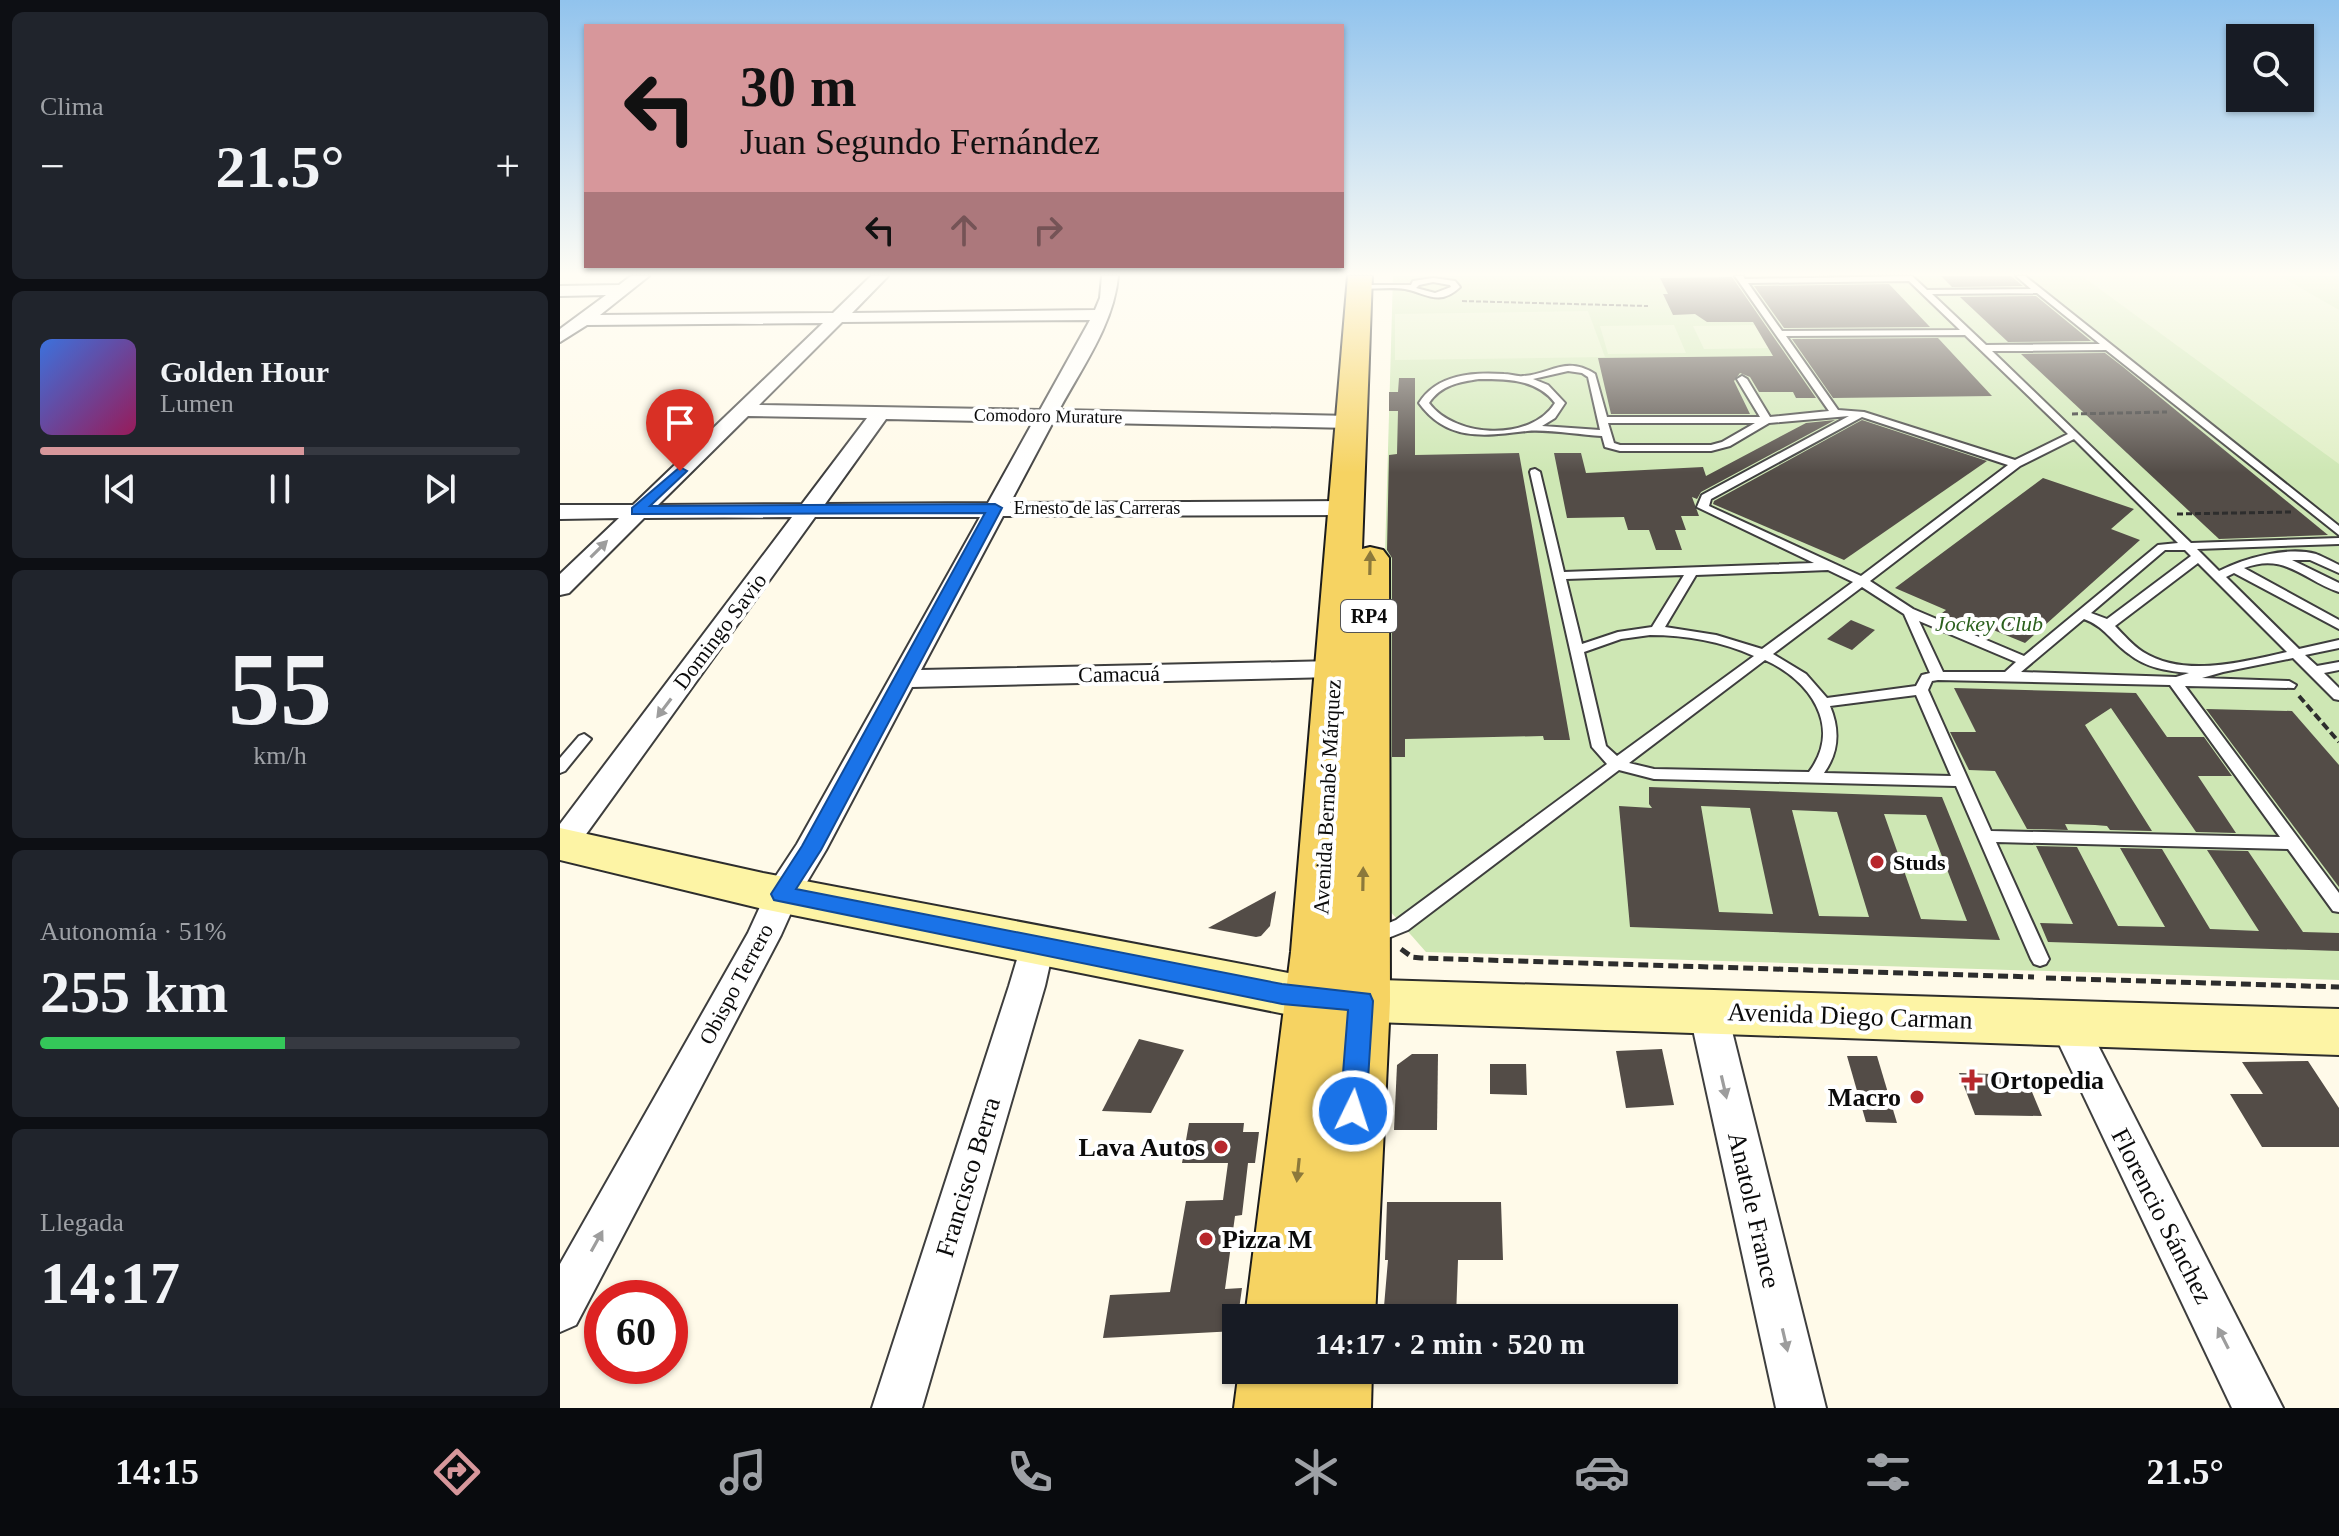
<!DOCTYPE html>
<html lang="es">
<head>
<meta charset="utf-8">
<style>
  :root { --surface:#171b24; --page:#20242c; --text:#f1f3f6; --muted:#9ea1a6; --line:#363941; --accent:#d7979b }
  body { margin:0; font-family:Georgia,serif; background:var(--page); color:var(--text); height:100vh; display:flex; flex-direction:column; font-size:30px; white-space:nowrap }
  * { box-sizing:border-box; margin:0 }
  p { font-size:26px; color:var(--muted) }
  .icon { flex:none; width:44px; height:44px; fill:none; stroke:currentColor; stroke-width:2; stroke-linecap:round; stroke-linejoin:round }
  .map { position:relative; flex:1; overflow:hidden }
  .side { display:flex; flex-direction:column; gap:12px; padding:12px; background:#0d0f14; width:560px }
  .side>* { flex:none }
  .top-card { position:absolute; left:24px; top:24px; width:760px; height:244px; border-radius:0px; box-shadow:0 2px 6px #0004; background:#d7979b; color:#111; overflow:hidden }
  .buttons { position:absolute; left:1666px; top:24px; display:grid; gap:16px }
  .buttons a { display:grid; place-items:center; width:88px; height:88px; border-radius:0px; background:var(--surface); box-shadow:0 2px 6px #0004; font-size:40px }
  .speed { position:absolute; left:24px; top:1280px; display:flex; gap:16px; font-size:40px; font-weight:700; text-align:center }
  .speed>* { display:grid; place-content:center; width:104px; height:104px; border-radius:50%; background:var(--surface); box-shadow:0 2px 6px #0004; line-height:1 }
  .speed .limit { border:12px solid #d22; background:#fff; color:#111 }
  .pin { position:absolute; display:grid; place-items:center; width:68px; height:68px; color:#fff; margin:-82px -34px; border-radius:50% 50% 50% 0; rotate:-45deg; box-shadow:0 0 8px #0007 }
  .pin .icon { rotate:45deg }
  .me { position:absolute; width:88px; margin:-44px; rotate:4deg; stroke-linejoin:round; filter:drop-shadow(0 0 6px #0008) }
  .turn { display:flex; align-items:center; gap:28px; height:168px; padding:0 24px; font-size:36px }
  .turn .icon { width:104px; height:104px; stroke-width:2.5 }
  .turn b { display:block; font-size:56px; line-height:68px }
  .lanes { display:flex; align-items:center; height:76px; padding:0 24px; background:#0003; justify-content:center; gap:40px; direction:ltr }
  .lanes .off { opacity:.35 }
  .big { font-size:60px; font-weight:700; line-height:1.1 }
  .side .tile { flex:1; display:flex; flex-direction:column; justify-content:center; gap:12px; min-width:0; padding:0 28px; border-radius:12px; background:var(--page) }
  .side .dial { align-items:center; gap:0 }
  .dial b { font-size:104px; line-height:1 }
  .song { display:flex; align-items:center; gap:24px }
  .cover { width:96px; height:96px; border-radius:12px; background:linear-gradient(135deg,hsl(220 70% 55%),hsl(330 70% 35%)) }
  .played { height:8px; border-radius:4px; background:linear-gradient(90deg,var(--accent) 55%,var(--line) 55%) }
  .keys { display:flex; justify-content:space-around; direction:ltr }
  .heat { display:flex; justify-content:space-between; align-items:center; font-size:44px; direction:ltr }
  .charge { height:12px; border-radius:6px; background:linear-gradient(90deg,#34c759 51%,var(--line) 0) }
  .trip { position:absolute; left:662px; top:1304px; width:456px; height:80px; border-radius:0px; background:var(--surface); box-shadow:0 2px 6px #0004; font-weight:700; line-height:80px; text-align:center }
  .menu { display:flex; height:128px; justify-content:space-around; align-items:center; background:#090b0e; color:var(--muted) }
  .menu .icon { width:56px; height:56px }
  .menu .selected { color:var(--accent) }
  .menu b { font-size:36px; color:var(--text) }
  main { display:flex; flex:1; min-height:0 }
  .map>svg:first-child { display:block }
</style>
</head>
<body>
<main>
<section class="side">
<div class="tile"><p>Clima</p>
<div class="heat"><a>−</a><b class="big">21.5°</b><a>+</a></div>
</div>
<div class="tile">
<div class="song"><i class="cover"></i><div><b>Golden Hour</b><p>Lumen</p></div></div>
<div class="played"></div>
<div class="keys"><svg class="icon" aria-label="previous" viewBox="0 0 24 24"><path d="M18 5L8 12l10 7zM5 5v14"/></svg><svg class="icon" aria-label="pause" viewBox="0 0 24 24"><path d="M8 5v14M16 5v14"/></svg><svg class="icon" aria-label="next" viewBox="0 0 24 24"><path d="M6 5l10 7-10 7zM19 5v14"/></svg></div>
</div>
<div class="tile dial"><b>55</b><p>km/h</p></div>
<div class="tile"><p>Autonomía · 51%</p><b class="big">255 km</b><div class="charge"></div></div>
<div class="tile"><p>Llegada</p><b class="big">14:17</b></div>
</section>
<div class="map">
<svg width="1779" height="1408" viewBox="0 0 1779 1408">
  <rect width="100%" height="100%" fill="#fffae9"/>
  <!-- green -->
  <polygon fill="#cee7b4" points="833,276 1779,276 1779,980 866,952 829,910 819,763"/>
  <!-- pitch -->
  <g fill="#e0efc6">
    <polygon points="1522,276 1720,276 1779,310 1779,464"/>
    <polygon points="1028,311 1045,357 835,360 835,314"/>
    <polygon points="1114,325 1126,353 1048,354 1040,326"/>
    <polygon points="1202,325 1215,348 1144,349 1133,326"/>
  </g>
  <!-- building -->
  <g fill="#534c47" fill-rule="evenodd">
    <polygon points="1381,276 1451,276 1463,286 1392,287"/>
    <polygon points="1172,277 1256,398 1236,398 1233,392 1199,392 1190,377 1180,373 1174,381 1190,414 1051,414 1038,358 1213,356 1193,322 1147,322 1135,314 1113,315 1103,294 1108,294 1100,278"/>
    <polygon points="1329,284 1370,327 1224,328 1194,286"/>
    <polygon points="1476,296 1531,341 1448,342 1400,297"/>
    <polygon points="1378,338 1432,396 1273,398 1232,339"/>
    <polygon points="1545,353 1562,366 1768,535 1659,539 1461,354"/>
    <polygon points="839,378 855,378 855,455 959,453 1010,740 984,740 983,736 845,739 845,757 832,757 832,558 827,550 829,455 837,454 838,411 829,411 829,392 838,392"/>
    <polygon points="1275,420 1141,492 1137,499 1132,497 1139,516 1121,516 1126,530 1115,530 1122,550 1096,550 1089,530 1068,530 1064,517 1007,518 994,453 1021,453 1026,473 1143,467 1146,476 1246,423"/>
    <polygon points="1302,420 1427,461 1284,560 1153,504 1154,501"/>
    <polygon points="1483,478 1574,509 1551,529 1580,540 1465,643 1414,622 1406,628 1378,616 1386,610 1335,588"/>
    <polygon points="1291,620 1315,630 1292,650 1267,639"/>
    <polygon points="1394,688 1576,693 1607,737 1644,737 1672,776 1638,776 1676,833 1636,832 1551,708 1525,725 1592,831 1550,830 1547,826 1535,825 1505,824 1508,830 1467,829 1435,771 1409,770 1390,732 1416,732"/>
    <polygon points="1646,709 1732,711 1779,765 1779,887"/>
    <path d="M1089,787L1382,797L1440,940L1070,927L1059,806L1092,808L1089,804ZM1141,806L1190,808L1213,914L1159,912ZM1232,810L1277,812L1309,917L1259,916ZM1324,814L1366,815L1407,921L1361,919Z"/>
    <polygon points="1476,846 1517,847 1558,926 1605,927 1560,848 1602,849 1650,929 1699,931 1647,850 1688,851 1743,932 1779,933 1779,951 1488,942 1480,923 1513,924"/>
    <polygon points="716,891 710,926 701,936 696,937 648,928"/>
    <polygon points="579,1039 624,1050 591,1113 542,1111"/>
    <polygon points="1102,1049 1114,1105 1066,1108 1056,1051"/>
    <polygon points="852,1054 878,1054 877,1130 834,1130 837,1065"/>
    <polygon points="1287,1056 1317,1056 1337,1123 1306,1122"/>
    <polygon points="1748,1061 1779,1108 1779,1147 1702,1147 1670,1094 1703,1094 1682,1062"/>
    <polygon points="930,1064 966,1064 967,1095 930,1094"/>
    <polygon points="1399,1073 1465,1075 1482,1116 1415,1115"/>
    <polygon points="629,1123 684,1123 683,1132 699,1132 695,1163 688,1163 682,1215 675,1216 665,1289 682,1288 676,1331 543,1338 550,1295 610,1292 626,1201 663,1200 668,1163 622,1163"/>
    <polygon points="827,1202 941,1202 943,1260 898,1260 896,1318 823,1318 828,1260 825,1260"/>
  </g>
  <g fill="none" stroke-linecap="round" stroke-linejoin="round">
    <defs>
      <g id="service">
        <path d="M1175,276H1183L1185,279L1352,276L1367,290L1471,289L1456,276H1465L1779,526V535L1546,350L1432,351L1631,543L1779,538V544L1637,549L1659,571C1684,558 1728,546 1756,554C1764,557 1771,561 1779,565V573L1750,560H1732L1779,583V592C1743,580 1725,552 1684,568L1779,620V629L1674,573L1666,577L1739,649L1779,640V648L1745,655L1757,666L1779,662V670L1764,673L1779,688V700L1774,699L1733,658L1663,672L1642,678L1729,681L1736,685L1734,688L1625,686L1779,893V912L1773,911L1728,849L1436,842L1489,959L1486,964L1480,966L1474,964L1471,959L1396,786L1094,779L1059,770L848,930L813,944L807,942L804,937L807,932L836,920L1047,764L1032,747L970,472L971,470L975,469L980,472L1004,572L1254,563L1137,507L1142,495L1289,416L1209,423L1170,446L1151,451H1060L1045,447L1042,436C1020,435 987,429 967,431C925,436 887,442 859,403C877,374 913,372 944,374C950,374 957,377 963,376C990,375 1005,355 1035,374L1047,417H1200L1177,379L1182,376L1187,379L1210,417L1269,411ZM1349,281L1400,330L1222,331L1188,283ZM1477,293L1540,344L1426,345L1372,294ZM1405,335L1508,434L1455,460L1304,412L1278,410L1226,336ZM1008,371L1022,373L1028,377L1040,430L982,426L995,418L1005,403L988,385L973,379ZM919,379C947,379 977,379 995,403C971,442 895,438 869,403C881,385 899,382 919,379ZM1302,417L1448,465L1301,576L1149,506L1151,499ZM1048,423H1195L1162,442L1151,445H1060L1054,443ZM1514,439L1618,543L1598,545L1464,656L1353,609L1310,581L1460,466ZM1605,550H1625L1631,556L1547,619L1531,613ZM1638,563L1727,652C1683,662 1624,678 1583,652C1572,645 1564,635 1555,626ZM1268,570L1293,582L1202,649L1156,635L1105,627L1136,575ZM1124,575L1092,627L1058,632L1022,644L1006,579ZM1302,587L1344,614L1370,673L1362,675L1356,686L1267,698L1246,674L1213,654ZM1524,619C1544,626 1552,642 1569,654C1586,668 1608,671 1629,673L1616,677L1461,672ZM1359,621L1456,662L1445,672H1383ZM1090,635C1125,635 1161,641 1194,656L1057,756L1046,746L1024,652L1061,639ZM1205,660C1250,680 1283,727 1249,772L1094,769L1069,763ZM1378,680L1610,685L1720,837L1431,831L1368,690L1372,681ZM1356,695L1391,776L1264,773C1279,752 1280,730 1270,706Z"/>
        <path d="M873,278L895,281L900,287C879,307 866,293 845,289C831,287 814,289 799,289L795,287L799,285H851L853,281ZM873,282L890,285L891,287L875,293L856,288L859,285Z"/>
        <polygon points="24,734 31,739 5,771 0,773 0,758 19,736"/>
      </g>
      <g id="minor">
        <path d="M71,276H89L40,315L273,313L311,276H328L292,313L535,310L540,298L542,276H558C554,324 521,369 499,410L791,416L801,422L791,428L493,422L450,503L786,501L797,508L786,515L443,516L361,670L774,661L784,663L787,669L784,675L774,677L352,687L266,850L238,897L221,935L16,1325L0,1332V1264L188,933L210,885L237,844L420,517H255L11,855L0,858V824L232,517L84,518L9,593L0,595V574L59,518L0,519V505H73L263,323L27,325L0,342V329L46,295L0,296V286L59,285ZM530,320L480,410L199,405L282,322ZM188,416L307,418L242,504L98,505ZM326,419L473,422L428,503L265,504Z"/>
        <polygon points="476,932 488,936 494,946 485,986 362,1408 312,1408 449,986 464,936"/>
        <polygon points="1148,996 1161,1000 1167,1011 1266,1408 1216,1408 1129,1011 1135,1000"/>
        <polygon points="1508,1007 1521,1012 1723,1408 1672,1408 1489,1023 1495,1012"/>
      </g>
      <polygon id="secondary" points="0,828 203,873 755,978 1779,1009 1779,1055 755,1020 203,909 0,860"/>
      <g id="primary">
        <polygon points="788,276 812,276 802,549 810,547 823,550 829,558 830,1001 815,1318 685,1318 731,952"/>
        <polygon points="679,1370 812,1370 811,1408 674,1408"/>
      </g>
    </defs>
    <!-- service casing -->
    <use href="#service" stroke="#3e3e3e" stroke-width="4"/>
    <!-- minor casing -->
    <use href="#minor" stroke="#3e3e3e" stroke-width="4"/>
    <!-- secondary casing -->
    <use href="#secondary" stroke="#2d2d2d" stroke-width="4"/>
    <!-- primary casing -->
    <use href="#primary" stroke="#1c1c1c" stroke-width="4"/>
    <!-- path-far3 -->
    <polyline stroke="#2d2d2d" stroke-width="2" stroke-dasharray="5 2" stroke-linecap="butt" points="902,301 1088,306"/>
    <!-- path-far2 -->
    <g stroke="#2d2d2d" stroke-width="3" stroke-dasharray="6 3" stroke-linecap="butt">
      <polyline points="1512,414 1607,412"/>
      <polyline points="1617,514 1732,512"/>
    </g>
    <!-- path-far1 -->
    <polyline stroke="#2d2d2d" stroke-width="4" stroke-dasharray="8 4" stroke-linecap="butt" points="1739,696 1779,742"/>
    <!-- path -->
    <g stroke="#2d2d2d" stroke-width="5" stroke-dasharray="10 5" stroke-linecap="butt">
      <polyline points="841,949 852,957 861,958 1474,977"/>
      <polyline points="1486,978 1779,987"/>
    </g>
    <!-- service -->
    <use href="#service" fill="#fff" fill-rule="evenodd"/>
    <!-- minor -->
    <use href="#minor" fill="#fff" fill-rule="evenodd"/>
    <!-- secondary -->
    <use href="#secondary" fill="#fdf4a5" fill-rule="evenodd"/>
    <!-- primary -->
    <use href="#primary" fill="#f6d362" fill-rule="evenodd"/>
  </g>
  <!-- one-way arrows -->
  <defs><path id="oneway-solid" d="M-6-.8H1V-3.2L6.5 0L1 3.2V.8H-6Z" transform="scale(2)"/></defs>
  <g fill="#9d9d9d">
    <use href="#oneway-solid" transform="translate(39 549) rotate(-45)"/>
    <use href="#oneway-solid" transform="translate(104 708) rotate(127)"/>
    <use href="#oneway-solid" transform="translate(1164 1087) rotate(77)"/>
    <use href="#oneway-solid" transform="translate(37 1241) rotate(-61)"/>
    <use href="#oneway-solid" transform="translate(1663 1338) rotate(-117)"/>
    <use href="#oneway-solid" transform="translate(1225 1340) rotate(77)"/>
  </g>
  <g fill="#8c793b">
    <use href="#oneway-solid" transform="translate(810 563) rotate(-89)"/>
    <use href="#oneway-solid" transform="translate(803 879) rotate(-89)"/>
    <use href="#oneway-solid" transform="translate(738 1170) rotate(96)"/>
  </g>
  <!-- sky -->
  <linearGradient id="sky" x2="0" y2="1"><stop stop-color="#91c3ed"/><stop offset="0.58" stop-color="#fffdf5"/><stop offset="1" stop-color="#fffdf5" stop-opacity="0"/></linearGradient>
  <rect width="1779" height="473" fill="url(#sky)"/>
  <!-- route -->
  <polygon fill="#1a73e8" stroke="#114b97" stroke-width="2" points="120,467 127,471 125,473 90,506 435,504 442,508 261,850 236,889 722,984 810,994 813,1001 806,1111 802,1119 793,1122 784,1119 780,1111 788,1010 722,1004 214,900 211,894 242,846 425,513 72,514 72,508"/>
  <!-- markers -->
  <g fill="#b7272c" stroke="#fff" stroke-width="3">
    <circle cx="1317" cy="862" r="8"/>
    <path d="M1408 1068h8v8h8v8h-8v8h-8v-8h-8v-8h8z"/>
    <circle cx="1357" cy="1097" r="8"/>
    <circle cx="661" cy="1147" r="8"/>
    <circle cx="646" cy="1239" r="8"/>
  </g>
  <g text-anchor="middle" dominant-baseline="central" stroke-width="8" stroke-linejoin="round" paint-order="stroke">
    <!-- far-street labels -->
    <g font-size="18" fill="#0b0b0b" stroke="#fff">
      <text transform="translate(488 416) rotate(1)">Comodoro Murature</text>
      <text x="537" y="508">Ernesto de las Carreras</text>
    </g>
    <!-- shield labels -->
    <rect fill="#fff" stroke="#545454" stroke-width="2" x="781" y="600" width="56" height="32" rx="6"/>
    <g font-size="20" font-weight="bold" fill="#0b0b0b">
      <text x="809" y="616">RP4</text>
    </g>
    <!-- park labels -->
    <g font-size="22" font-style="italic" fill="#2b601d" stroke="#fff">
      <text x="1429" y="623">Jockey Club</text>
    </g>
    <!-- street labels -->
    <g font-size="22" fill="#0b0b0b" stroke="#fff">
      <text transform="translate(160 631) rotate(-53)">Domingo Savio</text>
      <text transform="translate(559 674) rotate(-1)">Camacuá</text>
      <text transform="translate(767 797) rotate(-87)">Avenida Bernabé Márquez</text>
      <text transform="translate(176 984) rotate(-62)">Obispo Terrero</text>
    </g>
    <!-- poi labels -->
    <g font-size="22" font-weight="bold" fill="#0b0b0b" stroke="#fff" text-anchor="start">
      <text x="1333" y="862">Studs</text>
    </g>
    <!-- near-street labels -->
    <g font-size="26" fill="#0b0b0b" stroke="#fff">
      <text transform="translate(1290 1016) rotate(2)">Avenida Diego Carman</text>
      <text transform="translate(408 1177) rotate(-73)">Francisco Berra</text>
      <text transform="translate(1194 1210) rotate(77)">Anatole France</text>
      <text transform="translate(1602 1216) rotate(63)">Florencio Sánchez</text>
    </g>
    <!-- near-poi labels -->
    <g font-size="26" font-weight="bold" fill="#0b0b0b" stroke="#fff" text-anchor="start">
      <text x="1430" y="1080">Ortopedia</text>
      <text x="1341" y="1097" text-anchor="end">Macro</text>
      <text x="645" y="1147" text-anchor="end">Lava Autos</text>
      <text x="662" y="1239">Pizza M</text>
    </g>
  </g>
</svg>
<div class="buttons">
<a><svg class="icon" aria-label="search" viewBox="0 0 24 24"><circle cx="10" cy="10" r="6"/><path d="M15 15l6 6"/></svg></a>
</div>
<div class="speed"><div class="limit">60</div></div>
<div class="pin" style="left:120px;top:471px;background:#d93025"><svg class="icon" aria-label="arrive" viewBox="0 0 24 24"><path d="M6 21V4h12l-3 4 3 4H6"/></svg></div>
<svg class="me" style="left:793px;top:1111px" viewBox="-20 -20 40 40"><circle r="17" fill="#1a73e8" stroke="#fff" stroke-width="3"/><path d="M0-11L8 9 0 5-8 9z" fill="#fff"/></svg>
<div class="trip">14:17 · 2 min · 520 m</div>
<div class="top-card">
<div class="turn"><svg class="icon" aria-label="left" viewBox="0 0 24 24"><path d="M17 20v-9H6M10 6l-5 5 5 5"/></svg><div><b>30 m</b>Juan Segundo Fernández</div></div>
<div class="lanes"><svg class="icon" aria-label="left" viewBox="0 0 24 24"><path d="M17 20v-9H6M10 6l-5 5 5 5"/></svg><svg class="icon off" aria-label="ahead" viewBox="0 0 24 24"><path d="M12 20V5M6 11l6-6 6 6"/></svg><svg class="icon off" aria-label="right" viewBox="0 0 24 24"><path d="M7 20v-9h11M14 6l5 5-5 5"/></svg></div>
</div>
</div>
</main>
<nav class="menu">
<b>14:15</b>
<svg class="icon selected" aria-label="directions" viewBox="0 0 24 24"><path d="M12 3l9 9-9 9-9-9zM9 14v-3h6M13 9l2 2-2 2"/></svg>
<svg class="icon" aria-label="music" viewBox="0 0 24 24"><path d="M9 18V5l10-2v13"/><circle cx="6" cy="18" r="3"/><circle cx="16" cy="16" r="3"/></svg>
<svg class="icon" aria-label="phone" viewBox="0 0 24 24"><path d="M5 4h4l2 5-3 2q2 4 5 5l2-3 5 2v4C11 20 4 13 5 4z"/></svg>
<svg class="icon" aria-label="climate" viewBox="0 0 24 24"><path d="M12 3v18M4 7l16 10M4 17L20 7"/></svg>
<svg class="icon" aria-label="car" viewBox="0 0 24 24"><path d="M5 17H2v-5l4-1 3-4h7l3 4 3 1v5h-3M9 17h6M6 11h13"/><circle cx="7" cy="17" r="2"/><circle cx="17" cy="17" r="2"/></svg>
<svg class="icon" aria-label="filters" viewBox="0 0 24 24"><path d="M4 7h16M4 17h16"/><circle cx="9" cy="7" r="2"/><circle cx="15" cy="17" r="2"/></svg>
<b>21.5°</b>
</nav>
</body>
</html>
